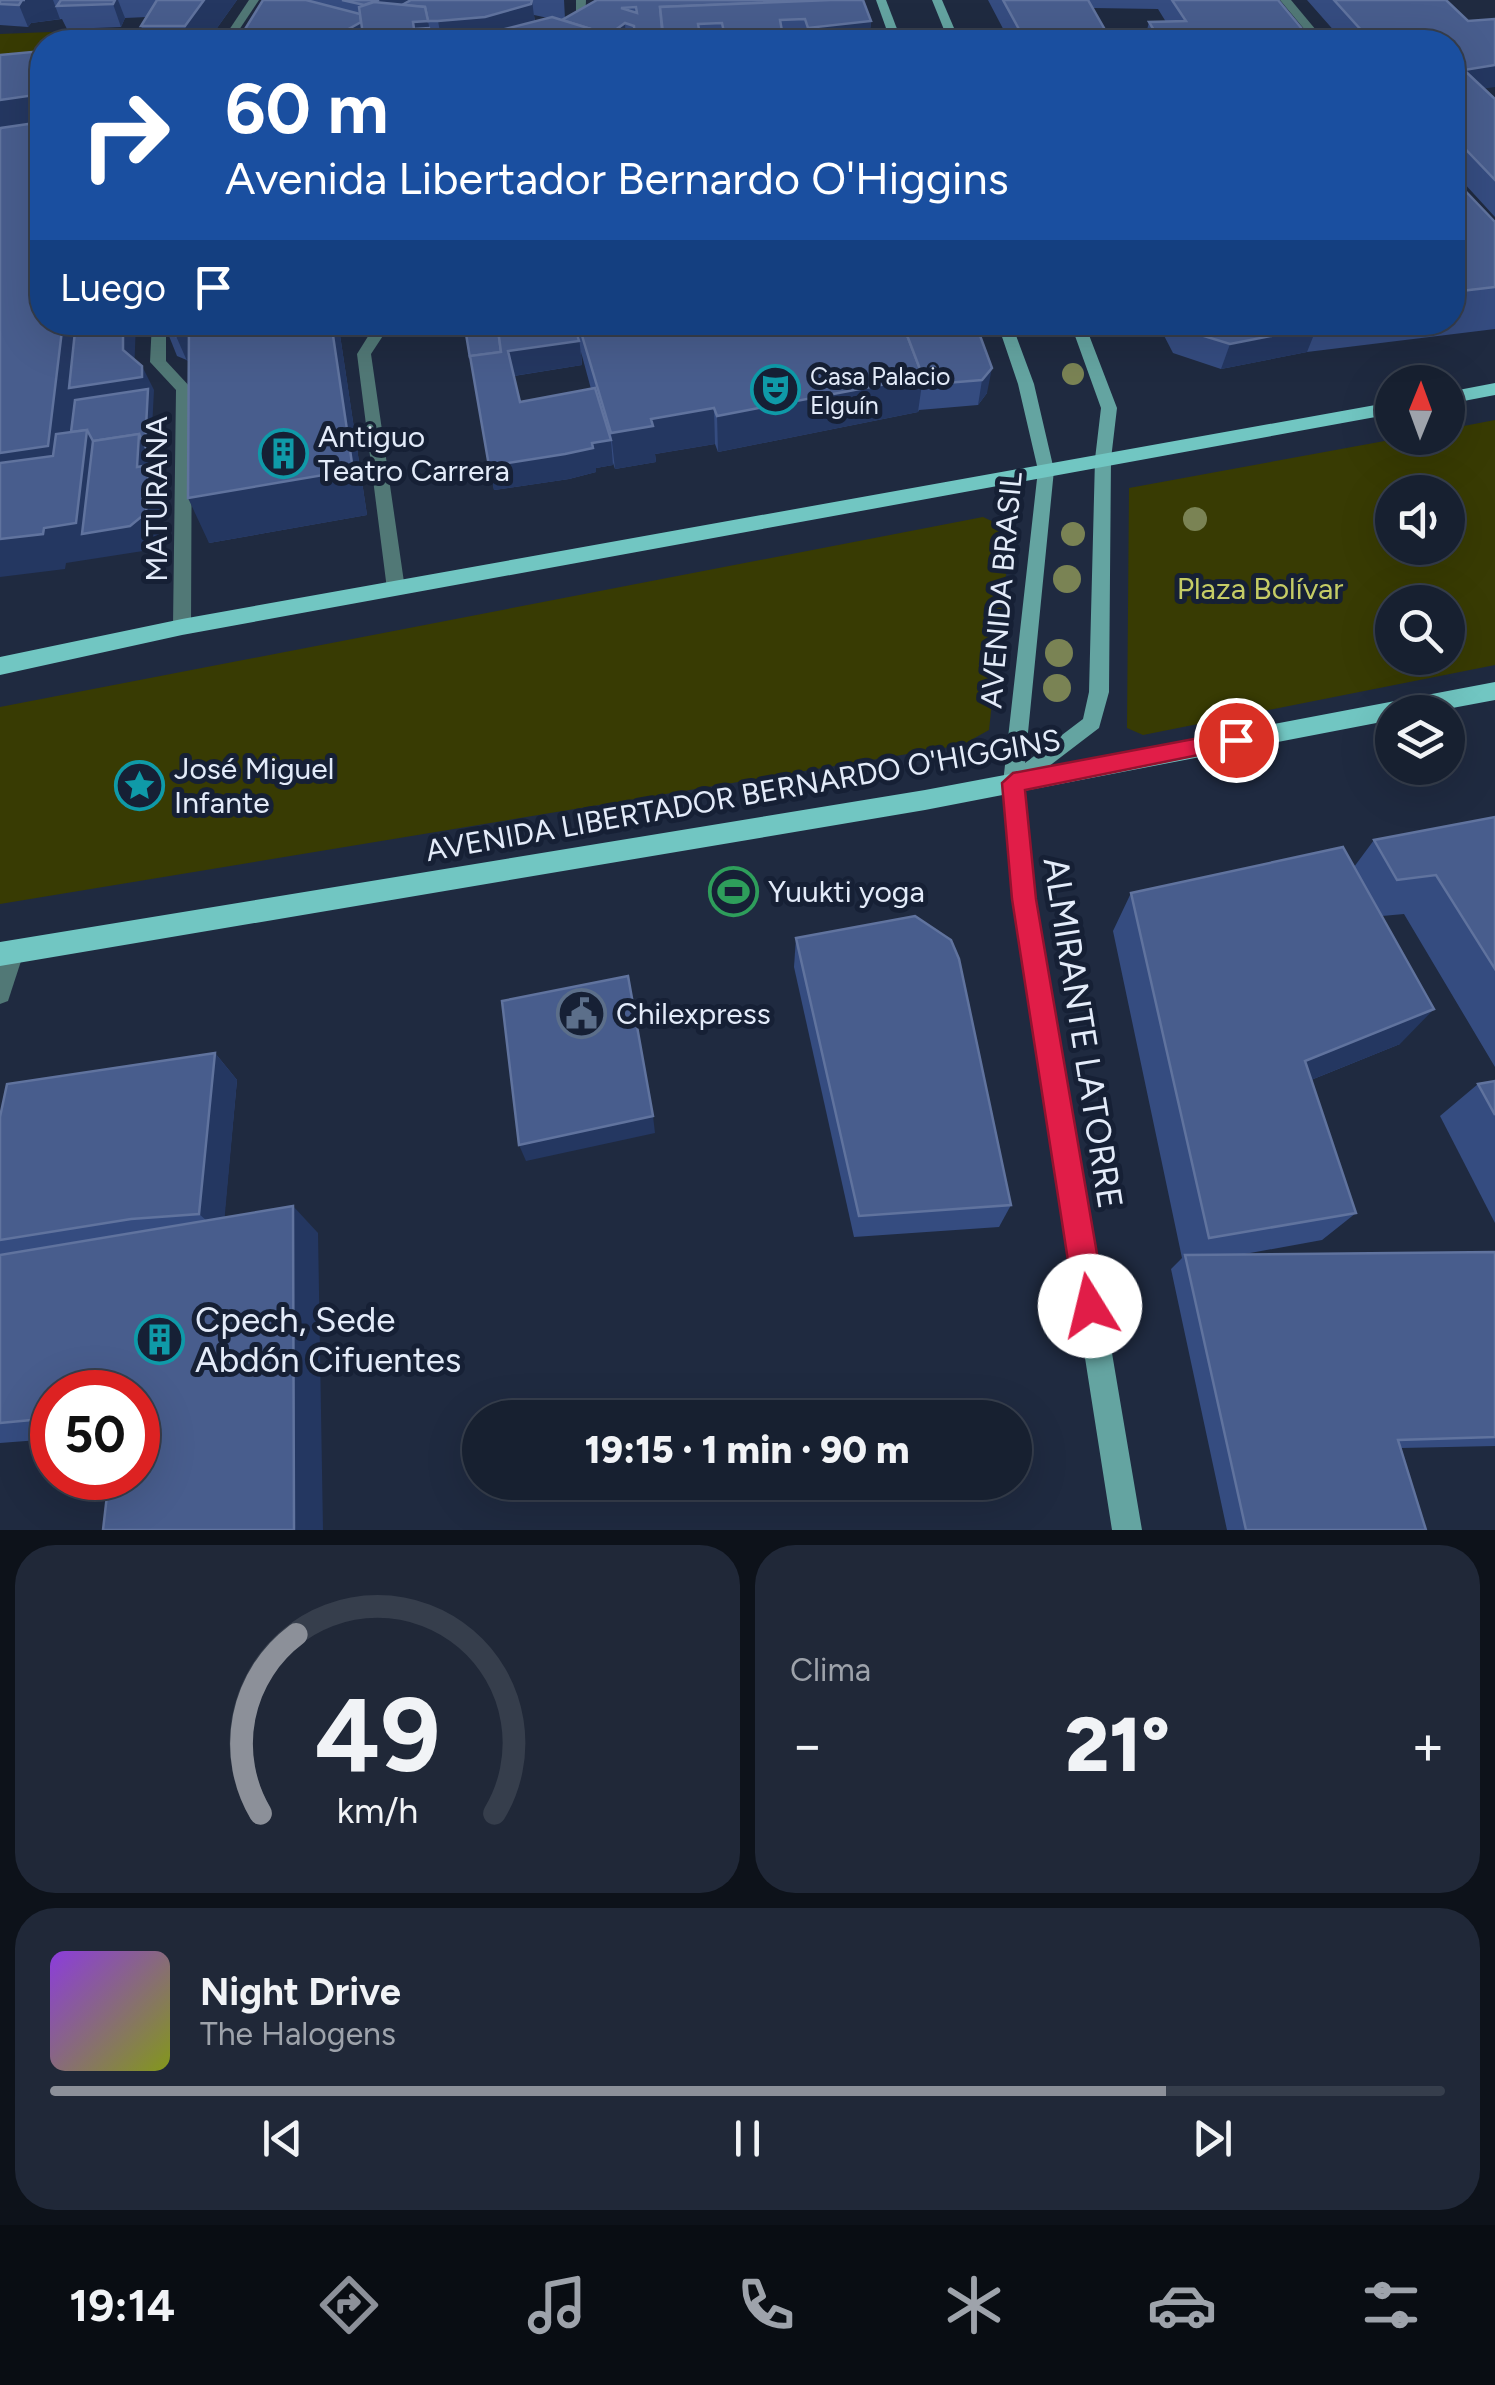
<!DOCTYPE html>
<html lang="es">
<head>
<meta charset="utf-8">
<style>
  :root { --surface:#172030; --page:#202838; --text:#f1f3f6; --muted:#9ea3ab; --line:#363e4c; --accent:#8c9099 }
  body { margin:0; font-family:Figtree,sans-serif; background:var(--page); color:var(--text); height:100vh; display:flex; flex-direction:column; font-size:38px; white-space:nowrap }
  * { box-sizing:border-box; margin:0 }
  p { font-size:32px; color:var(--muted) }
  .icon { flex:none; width:55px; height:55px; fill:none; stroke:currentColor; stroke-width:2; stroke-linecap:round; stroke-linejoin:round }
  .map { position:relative; height:1530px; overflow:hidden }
  .sheet { display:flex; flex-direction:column; gap:15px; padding:15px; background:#0d121a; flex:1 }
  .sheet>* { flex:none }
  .top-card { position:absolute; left:30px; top:30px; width:1435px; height:305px; border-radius:40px; box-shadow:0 10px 40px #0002,0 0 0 2px var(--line); background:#1a4fa0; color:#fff; overflow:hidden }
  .needle { width:65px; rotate:1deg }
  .tools { position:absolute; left:1375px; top:365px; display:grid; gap:20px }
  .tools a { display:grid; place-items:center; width:90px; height:90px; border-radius:50%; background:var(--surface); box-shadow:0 10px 40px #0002,0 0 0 2px var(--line); font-size:50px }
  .speed { position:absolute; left:30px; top:1370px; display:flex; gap:20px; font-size:50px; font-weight:700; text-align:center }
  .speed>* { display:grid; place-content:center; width:130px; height:130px; border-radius:50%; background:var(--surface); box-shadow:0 10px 40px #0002,0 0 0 2px var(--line); line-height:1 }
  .speed .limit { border:15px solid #d22; background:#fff; color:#111 }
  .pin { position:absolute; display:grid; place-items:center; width:85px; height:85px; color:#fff; margin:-42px; border:5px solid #fff; border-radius:50%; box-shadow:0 2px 10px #0007 }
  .me { position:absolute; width:110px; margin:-55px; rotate:351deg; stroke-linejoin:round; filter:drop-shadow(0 0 8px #0008) }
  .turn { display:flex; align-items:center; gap:35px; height:210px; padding:0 30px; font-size:45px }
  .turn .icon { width:130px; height:130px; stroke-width:2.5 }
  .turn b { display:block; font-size:70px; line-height:85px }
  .then { display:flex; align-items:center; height:95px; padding:0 30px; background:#0003; gap:20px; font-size:38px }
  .big { font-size:75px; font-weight:800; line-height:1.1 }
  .sheet .widget { flex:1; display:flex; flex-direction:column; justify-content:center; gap:15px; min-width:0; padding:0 35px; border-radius:40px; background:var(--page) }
  .sheet .dial { align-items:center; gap:0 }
  .dial svg { height:260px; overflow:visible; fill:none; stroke:var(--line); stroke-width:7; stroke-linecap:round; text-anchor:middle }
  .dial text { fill:var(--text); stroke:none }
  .song { display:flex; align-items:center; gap:30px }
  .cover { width:120px; height:120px; border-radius:15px; background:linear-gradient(135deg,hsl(270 70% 55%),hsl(70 70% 35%)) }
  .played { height:10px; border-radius:5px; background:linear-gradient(90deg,var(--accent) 80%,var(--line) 80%) }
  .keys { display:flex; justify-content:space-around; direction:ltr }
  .heat { display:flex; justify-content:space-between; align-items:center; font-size:55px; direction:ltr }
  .sheet .tiles { flex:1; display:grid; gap:15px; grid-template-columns:1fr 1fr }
  .widget:last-child { grid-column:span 2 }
  .trip { position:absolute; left:462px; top:1400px; width:570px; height:100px; border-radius:50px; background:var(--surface); box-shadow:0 10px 40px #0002,0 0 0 2px var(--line); font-weight:800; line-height:100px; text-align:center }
  .dock { display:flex; height:160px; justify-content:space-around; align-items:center; background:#090d13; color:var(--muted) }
  .dock .icon { width:70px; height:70px }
  .dock .active { color:var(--accent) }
  .dock b { font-size:45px; color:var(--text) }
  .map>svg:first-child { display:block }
</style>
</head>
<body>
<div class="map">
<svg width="1495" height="1530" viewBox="0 0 1495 1530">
  <rect width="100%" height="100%" fill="#1f2a40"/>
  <!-- green -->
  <g fill="#383b03" fill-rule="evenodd">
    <polygon points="127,29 121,42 42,42 42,71 0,73 0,34"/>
    <path d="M1495,420V665L1143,735L1127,728L1129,488L1401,438H1448V429ZM1392,492H1448V548H1392ZM1392,602H1448V658H1392Z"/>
    <polygon points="983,517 1011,530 989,730 962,745 0,904 0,707"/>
  </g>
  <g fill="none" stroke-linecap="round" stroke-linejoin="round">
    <!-- minor -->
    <g fill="#517876" fill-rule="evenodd">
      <polygon points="249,0 259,0 231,42 221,42"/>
      <polygon points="576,0 586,0 585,24 554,42 542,42 576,21"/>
      <polygon points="1280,0 1291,0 1326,42 1315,42"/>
      <polygon points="152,322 166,322 166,361 192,389 191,627 182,634 173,627 176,390 150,362"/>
      <polygon points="377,322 392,322 371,354 405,589 396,595 387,589 357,354"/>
      <polygon points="13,942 21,945 24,952 8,1001 0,1004 0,958 5,945"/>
    </g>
    <!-- secondary -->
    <g fill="#64a4a1" fill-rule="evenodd">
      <polygon points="876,0 886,0 902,42 891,42"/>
      <polygon points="932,0 942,0 960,42 949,42"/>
      <polygon points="997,322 1011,322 1034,384 1054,470 1025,763 1083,719 1089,692 1095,459 1101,408 1070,322 1084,322 1117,408 1111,459 1109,692 1099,728 1023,786 1035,899 1142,1530 1112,1530 1013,899 1003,783 1038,470 1018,384"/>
    </g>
    <!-- primary -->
    <g fill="#71c6c2" fill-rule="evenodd">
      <polygon points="1495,383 1495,395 1448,404 1448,392"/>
      <polygon points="1392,402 1392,414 182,635 0,675 0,657 182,619"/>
      <polygon points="1495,682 1495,700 1431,712 1392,712 1392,720 925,810 0,966 0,942 925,790"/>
    </g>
  </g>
  <!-- trees -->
  <g fill="#7a8354">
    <circle cx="1073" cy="374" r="11"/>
    <circle cx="1195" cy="519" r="12"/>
    <circle cx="1073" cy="534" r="12"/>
    <circle cx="1067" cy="579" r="14"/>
    <circle cx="1059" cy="653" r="14"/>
    <circle cx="1057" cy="688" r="14"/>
  </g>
  <!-- wall -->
  <g fill="#354c80" fill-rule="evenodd">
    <polygon points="0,0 237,0 207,42 147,42 141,26 147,17 125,18 121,27 67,29 62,19 31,23 28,27 0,25"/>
    <path d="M263,0H564L565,19L597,1L871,21L870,31L874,42H237ZM534,15L548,18L535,22Z"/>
    <polygon points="988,0 1278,0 1313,42 1144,42 1149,22 1166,22 1158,9 1093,8 1112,42 1010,42"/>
    <polygon points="1307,0 1446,0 1483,88 1495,99 1495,217 1452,170 1452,42 1344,42"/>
    <polygon points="1452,177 1495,222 1495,329 1307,352 1221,369 1173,353 1157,322 1452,322"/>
    <polygon points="168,322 368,322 368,330 340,335 367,515 209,543 189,361 177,356 167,331"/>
    <path d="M464,322H975L987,393L978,405L919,410L918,412L718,452L715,444L655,454L656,462L615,469L613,463V465L596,468V472L569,479L494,490ZM581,352L591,389L520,402L514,376L582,365Z"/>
    <polygon points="1495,817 1495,1067 1404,914 1382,916 1400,1044 1311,1080 1356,1213 1322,1240 1239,1255 1495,1252 1495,1446 1401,1448 1426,1530 1227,1530 1171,1269 1182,1258 1113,931 1131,893 1354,867 1374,840"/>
    <polygon points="796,938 1011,1205 999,1227 854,1237 794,967"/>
    <polygon points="215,1053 237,1080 224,1218 318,1233 138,1392 52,1392 52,1439 0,1443 0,1117"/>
    <polygon points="1495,1081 1495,1223 1440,1116 1478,1084"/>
  </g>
  <!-- shaded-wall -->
  <g fill="#243761" fill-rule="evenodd">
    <polygon points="22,0 53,0 60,19 31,23 28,27 19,5"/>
    <polygon points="115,0 118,0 125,18 121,27 113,4"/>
    <polygon points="204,0 237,0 207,42 190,42 185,26"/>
    <polygon points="379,0 413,0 369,42 330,42 329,40 368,6"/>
    <polygon points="532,0 536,32 442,42 438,21"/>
    <polygon points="428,21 432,42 416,42 413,22"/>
    <polygon points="871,21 869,42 808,42 808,28"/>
    <polygon points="625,23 626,42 612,42 614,31"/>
    <polygon points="549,30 552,42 537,42 543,32"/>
    <polygon points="782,31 782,42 726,42 725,37"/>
    <polygon points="1495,65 1495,87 1454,93 1464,70"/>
    <polygon points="42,94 42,130 0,136 0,100"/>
    <path d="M63,322H91L90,330L123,326V322H128L129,325V322H136L134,375L123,350V339L88,343L84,385L142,377V366L154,390L150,467L161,489L159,538L143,551L66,563L65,569L0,577V539L43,534L44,528L76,523L83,469H75L73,491L0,502V453L48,446ZM147,402L145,446L139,434L138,447L99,453L87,430L84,455L76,456L81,412ZM137,461V467L148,488L146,513L130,526L99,531L106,465Z"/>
    <polygon points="240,322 368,322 368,330 340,335 367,515 209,543 188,498 249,350 187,361 176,336"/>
    <polygon points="578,327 582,365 513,376 508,351"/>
    <polygon points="1317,327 1307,352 1221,369 1230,344"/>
    <polygon points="992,368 987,393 978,405 982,380"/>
    <polygon points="923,377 918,412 718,452 717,416"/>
    <polygon points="714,408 715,444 655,454 656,462 615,469 611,433 651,419"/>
    <polygon points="611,440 613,465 596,468 596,472 569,479 494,490 489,466"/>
    <polygon points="1434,1009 1400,1044 1276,1094 1305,1061"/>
    <polygon points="215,1053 237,1080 223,1235 199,1214"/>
    <polygon points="653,1116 655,1133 526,1161 519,1145"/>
    <polygon points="293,1206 318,1233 323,1530 294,1530"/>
  </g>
  <!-- building -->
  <g fill="#485d8d" stroke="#60739e" stroke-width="2.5" fill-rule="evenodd">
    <polygon points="0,0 25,0 22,0 19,5 0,4"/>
    <polygon points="61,0 115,0 113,4 57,6"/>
    <polygon points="157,0 204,0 185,26 141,26"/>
    <polygon points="263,0 306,0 360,14 361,22 329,40 330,42 237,42"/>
    <polygon points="342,0 379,0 364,5"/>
    <polygon points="411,0 532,0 531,4 485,17 438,21 428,21 425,7 402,5"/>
    <path d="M597,0H831L660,7L663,42H635L634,26L625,23L614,31L625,34L612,42H598L591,29L562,20ZM636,7L637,13L621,8Z"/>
    <polygon points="831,0 863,0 871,21 808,28 805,19 780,20 782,31 725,37 722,23 698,24 701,40 664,42 660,7"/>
    <polygon points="1003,0 1088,0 1112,42 1026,42"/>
    <polygon points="1172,0 1278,0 1313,42 1161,42 1149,22 1186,21"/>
    <polygon points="1334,0 1446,0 1468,21 1495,19 1495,65 1464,70 1495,99 1495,180 1452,135 1452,42 1372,42"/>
    <polygon points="374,2 425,7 428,21 413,22 414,29 429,28 432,42 364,42 359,7"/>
    <polygon points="552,17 591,29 598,42 564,42 549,30 543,32 552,39 537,42 432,42 431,37 497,31"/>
    <polygon points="870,31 874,42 790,42 789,40"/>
    <polygon points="42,51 42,94 0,100 0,55"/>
    <polygon points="42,122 42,322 63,322 48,446 0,453 0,130 1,128"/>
    <polygon points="1452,177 1495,222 1495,287 1452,292"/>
    <polygon points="76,322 123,322 123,350 142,366 142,377 69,388"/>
    <polygon points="168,322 189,322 189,334 176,336 167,331"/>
    <polygon points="189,322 240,322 240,326 262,322 331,322 353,470 188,498"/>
    <polygon points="464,322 497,322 501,352 470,356 470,358"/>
    <polygon points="497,322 577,322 578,327 575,327 579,341 508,351 520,402 595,388 611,440 592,443 593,448 565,454 489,466 470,356 501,352"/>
    <polygon points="578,322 902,322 923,377 717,416 714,408 651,419 653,426 611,433"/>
    <polygon points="902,322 975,322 992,368 982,380 922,385 923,377"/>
    <polygon points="1178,322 1313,322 1317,327 1230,344 1181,329"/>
    <polygon points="148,389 145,446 139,434 93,441 87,430 71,432 75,400"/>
    <polygon points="87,430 76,523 44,528 43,534 0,539 0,463 53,456 56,434"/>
    <polygon points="139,434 137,467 149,465 146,513 130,526 82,534 93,441"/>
    <polygon points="1495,817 1495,969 1436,875 1397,880 1374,840"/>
    <polygon points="1343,847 1434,1009 1305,1061 1356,1213 1209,1238 1131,893"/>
    <polygon points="915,916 951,940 959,959 1011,1205 859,1216 796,938"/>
    <polygon points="628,976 653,1116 519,1145 502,1001"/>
    <polygon points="215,1053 199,1214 131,1219 0,1240 0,1117 7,1084"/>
    <polygon points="1495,1081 1495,1115 1478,1084"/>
    <polygon points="293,1206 294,1530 103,1530 109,1478 138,1478 138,1392 52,1392 52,1418 0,1423 0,1255"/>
    <polygon points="1495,1252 1495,1437 1398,1440 1426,1530 1246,1530 1185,1255"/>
  </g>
  <!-- route -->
  <polygon fill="#e11d48" stroke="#92132f" stroke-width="2.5" points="1236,731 1243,734 1243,746 1025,790 1036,899 1106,1306 1101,1317 1090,1322 1080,1317 1075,1306 1012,899 1002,783 1013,773"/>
  <!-- icons -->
  <defs>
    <symbol id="theatre-ring" viewBox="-11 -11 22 22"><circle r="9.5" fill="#162035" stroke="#0f9aa8" stroke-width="1.5"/><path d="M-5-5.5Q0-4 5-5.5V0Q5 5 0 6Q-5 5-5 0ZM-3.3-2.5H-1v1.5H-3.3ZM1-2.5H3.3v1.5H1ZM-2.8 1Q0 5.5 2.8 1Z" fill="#0f9aa8"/></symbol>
    <symbol id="building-ring" viewBox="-11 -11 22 22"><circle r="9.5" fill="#162035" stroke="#0f9aa8" stroke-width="1.5"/><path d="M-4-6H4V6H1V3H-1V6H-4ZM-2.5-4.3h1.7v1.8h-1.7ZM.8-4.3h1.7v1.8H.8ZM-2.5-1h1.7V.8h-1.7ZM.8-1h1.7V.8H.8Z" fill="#0f9aa8"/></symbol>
    <symbol id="sight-ring" viewBox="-11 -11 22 22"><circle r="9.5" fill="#162035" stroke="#0f9aa8" stroke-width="1.5"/><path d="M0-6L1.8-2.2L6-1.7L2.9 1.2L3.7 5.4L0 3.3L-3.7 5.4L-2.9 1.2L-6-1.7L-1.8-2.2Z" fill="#0f9aa8"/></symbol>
    <symbol id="stadium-ring" viewBox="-11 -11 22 22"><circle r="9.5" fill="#162035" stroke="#2e9e5b" stroke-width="1.5"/><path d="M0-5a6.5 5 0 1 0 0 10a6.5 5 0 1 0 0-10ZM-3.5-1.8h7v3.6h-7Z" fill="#2e9e5b"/></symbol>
    <symbol id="civic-ring" viewBox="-11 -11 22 22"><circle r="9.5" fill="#162035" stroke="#5c6f8a" stroke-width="1.5"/><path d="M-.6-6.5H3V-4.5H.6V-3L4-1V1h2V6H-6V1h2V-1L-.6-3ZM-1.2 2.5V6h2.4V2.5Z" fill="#5c6f8a"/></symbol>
  </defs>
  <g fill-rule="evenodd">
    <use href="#theatre-ring" x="748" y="362" width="55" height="55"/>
    <use href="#building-ring" x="256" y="426" width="55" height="55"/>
    <use href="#sight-ring" x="112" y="758" width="55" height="55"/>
    <use href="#stadium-ring" x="706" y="864" width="55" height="55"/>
    <use href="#civic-ring" x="554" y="986" width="55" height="55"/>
    <use href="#building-ring" x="132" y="1312" width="55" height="55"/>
  </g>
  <g text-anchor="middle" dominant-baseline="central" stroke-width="10" stroke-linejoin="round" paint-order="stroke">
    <!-- far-poi labels -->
    <g font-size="25" fill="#e3ebf9" stroke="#162035" text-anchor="start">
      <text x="810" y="376">Casa Palacio<tspan x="810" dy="29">Elguín</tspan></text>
    </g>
    <!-- poi labels -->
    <g font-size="30" fill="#e3ebf9" stroke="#162035" text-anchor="start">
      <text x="318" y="436">Antiguo<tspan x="318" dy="34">Teatro Carrera</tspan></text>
      <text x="174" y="768">José Miguel<tspan x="174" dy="34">Infante</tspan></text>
      <text x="768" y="891">Yuukti yoga</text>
      <text x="616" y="1013">Chilexpress</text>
    </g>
    <!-- street labels -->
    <g font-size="30" fill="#e3ebf9" stroke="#162035">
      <text transform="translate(156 499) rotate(-90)">MATURANA</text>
      <text transform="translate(1001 590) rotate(-85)">AVENIDA BRASIL</text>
      <text transform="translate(743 795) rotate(-10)">AVENIDA LIBERTADOR BERNARDO O'HIGGINS</text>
    </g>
    <!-- park labels -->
    <g font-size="30" fill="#c5cc65" stroke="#162035">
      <text x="1260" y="588">Plaza Bolívar</text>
    </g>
    <!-- near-street labels -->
    <g font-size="35" fill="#e3ebf9" stroke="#162035">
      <text transform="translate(1083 1033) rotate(81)">ALMIRANTE LATORRE</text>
    </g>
    <!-- near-poi labels -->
    <g font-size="35" fill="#e3ebf9" stroke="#162035" text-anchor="start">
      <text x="195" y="1320">Cpech, Sede<tspan x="195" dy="40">Abdón Cifuentes</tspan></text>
    </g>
  </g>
</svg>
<div class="tools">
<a><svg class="needle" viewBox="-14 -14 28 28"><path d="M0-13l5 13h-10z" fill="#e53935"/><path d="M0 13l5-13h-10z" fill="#9ea3ab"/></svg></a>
<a><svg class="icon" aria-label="sound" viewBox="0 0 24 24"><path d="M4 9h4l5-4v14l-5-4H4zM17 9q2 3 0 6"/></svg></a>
<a><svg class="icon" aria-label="search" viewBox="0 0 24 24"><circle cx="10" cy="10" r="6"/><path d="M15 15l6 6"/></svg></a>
<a><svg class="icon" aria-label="layers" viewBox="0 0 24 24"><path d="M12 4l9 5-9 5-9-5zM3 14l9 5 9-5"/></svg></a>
</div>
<div class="speed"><div class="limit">50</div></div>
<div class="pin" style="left:1236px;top:740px;background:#d93025"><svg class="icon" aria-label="arrive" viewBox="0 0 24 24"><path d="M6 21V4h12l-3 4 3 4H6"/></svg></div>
<svg class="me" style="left:1090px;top:1306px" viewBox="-20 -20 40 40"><circle r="19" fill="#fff"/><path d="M0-13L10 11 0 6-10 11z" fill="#e11d48"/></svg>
<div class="trip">19:15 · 1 min · 90 m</div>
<div class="top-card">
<div class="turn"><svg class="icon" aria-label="right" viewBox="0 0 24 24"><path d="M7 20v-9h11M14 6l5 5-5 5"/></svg><div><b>60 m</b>Avenida Libertador Bernardo O'Higgins</div></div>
<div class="then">Luego<svg class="icon" aria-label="arrive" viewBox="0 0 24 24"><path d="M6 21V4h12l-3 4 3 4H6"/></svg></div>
</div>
</div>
<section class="sheet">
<div class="tiles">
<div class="widget dial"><svg viewBox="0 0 100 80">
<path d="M14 69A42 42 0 1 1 86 69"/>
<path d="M14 69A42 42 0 0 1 25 14" stroke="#8c9099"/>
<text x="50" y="56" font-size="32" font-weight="700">49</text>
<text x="50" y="72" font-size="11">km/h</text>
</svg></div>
<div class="widget"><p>Clima</p>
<div class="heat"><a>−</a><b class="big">21°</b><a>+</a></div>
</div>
<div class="widget">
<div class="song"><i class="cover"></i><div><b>Night Drive</b><p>The Halogens</p></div></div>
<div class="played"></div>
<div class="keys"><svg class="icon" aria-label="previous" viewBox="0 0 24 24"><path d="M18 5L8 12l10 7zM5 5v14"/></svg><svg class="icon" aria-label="pause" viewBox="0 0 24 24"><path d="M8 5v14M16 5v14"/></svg><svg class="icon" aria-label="next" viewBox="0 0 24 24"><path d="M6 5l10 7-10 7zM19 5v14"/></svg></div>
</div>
</div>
</section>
<nav class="dock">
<b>19:14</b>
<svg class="icon active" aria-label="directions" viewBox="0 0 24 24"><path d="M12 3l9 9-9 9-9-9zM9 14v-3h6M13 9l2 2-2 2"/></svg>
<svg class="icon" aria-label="music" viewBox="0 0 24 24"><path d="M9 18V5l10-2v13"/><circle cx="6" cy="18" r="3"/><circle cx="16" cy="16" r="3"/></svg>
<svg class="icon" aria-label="phone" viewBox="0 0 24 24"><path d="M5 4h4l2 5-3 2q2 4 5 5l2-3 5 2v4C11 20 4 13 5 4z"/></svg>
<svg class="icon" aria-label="climate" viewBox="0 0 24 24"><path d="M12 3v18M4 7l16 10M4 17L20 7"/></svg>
<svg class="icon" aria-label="car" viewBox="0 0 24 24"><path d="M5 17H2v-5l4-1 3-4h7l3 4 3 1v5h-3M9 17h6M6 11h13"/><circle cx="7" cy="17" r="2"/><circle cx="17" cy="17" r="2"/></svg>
<svg class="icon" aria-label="filters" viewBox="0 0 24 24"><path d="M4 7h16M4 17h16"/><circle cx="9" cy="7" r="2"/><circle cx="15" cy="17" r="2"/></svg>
</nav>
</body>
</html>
